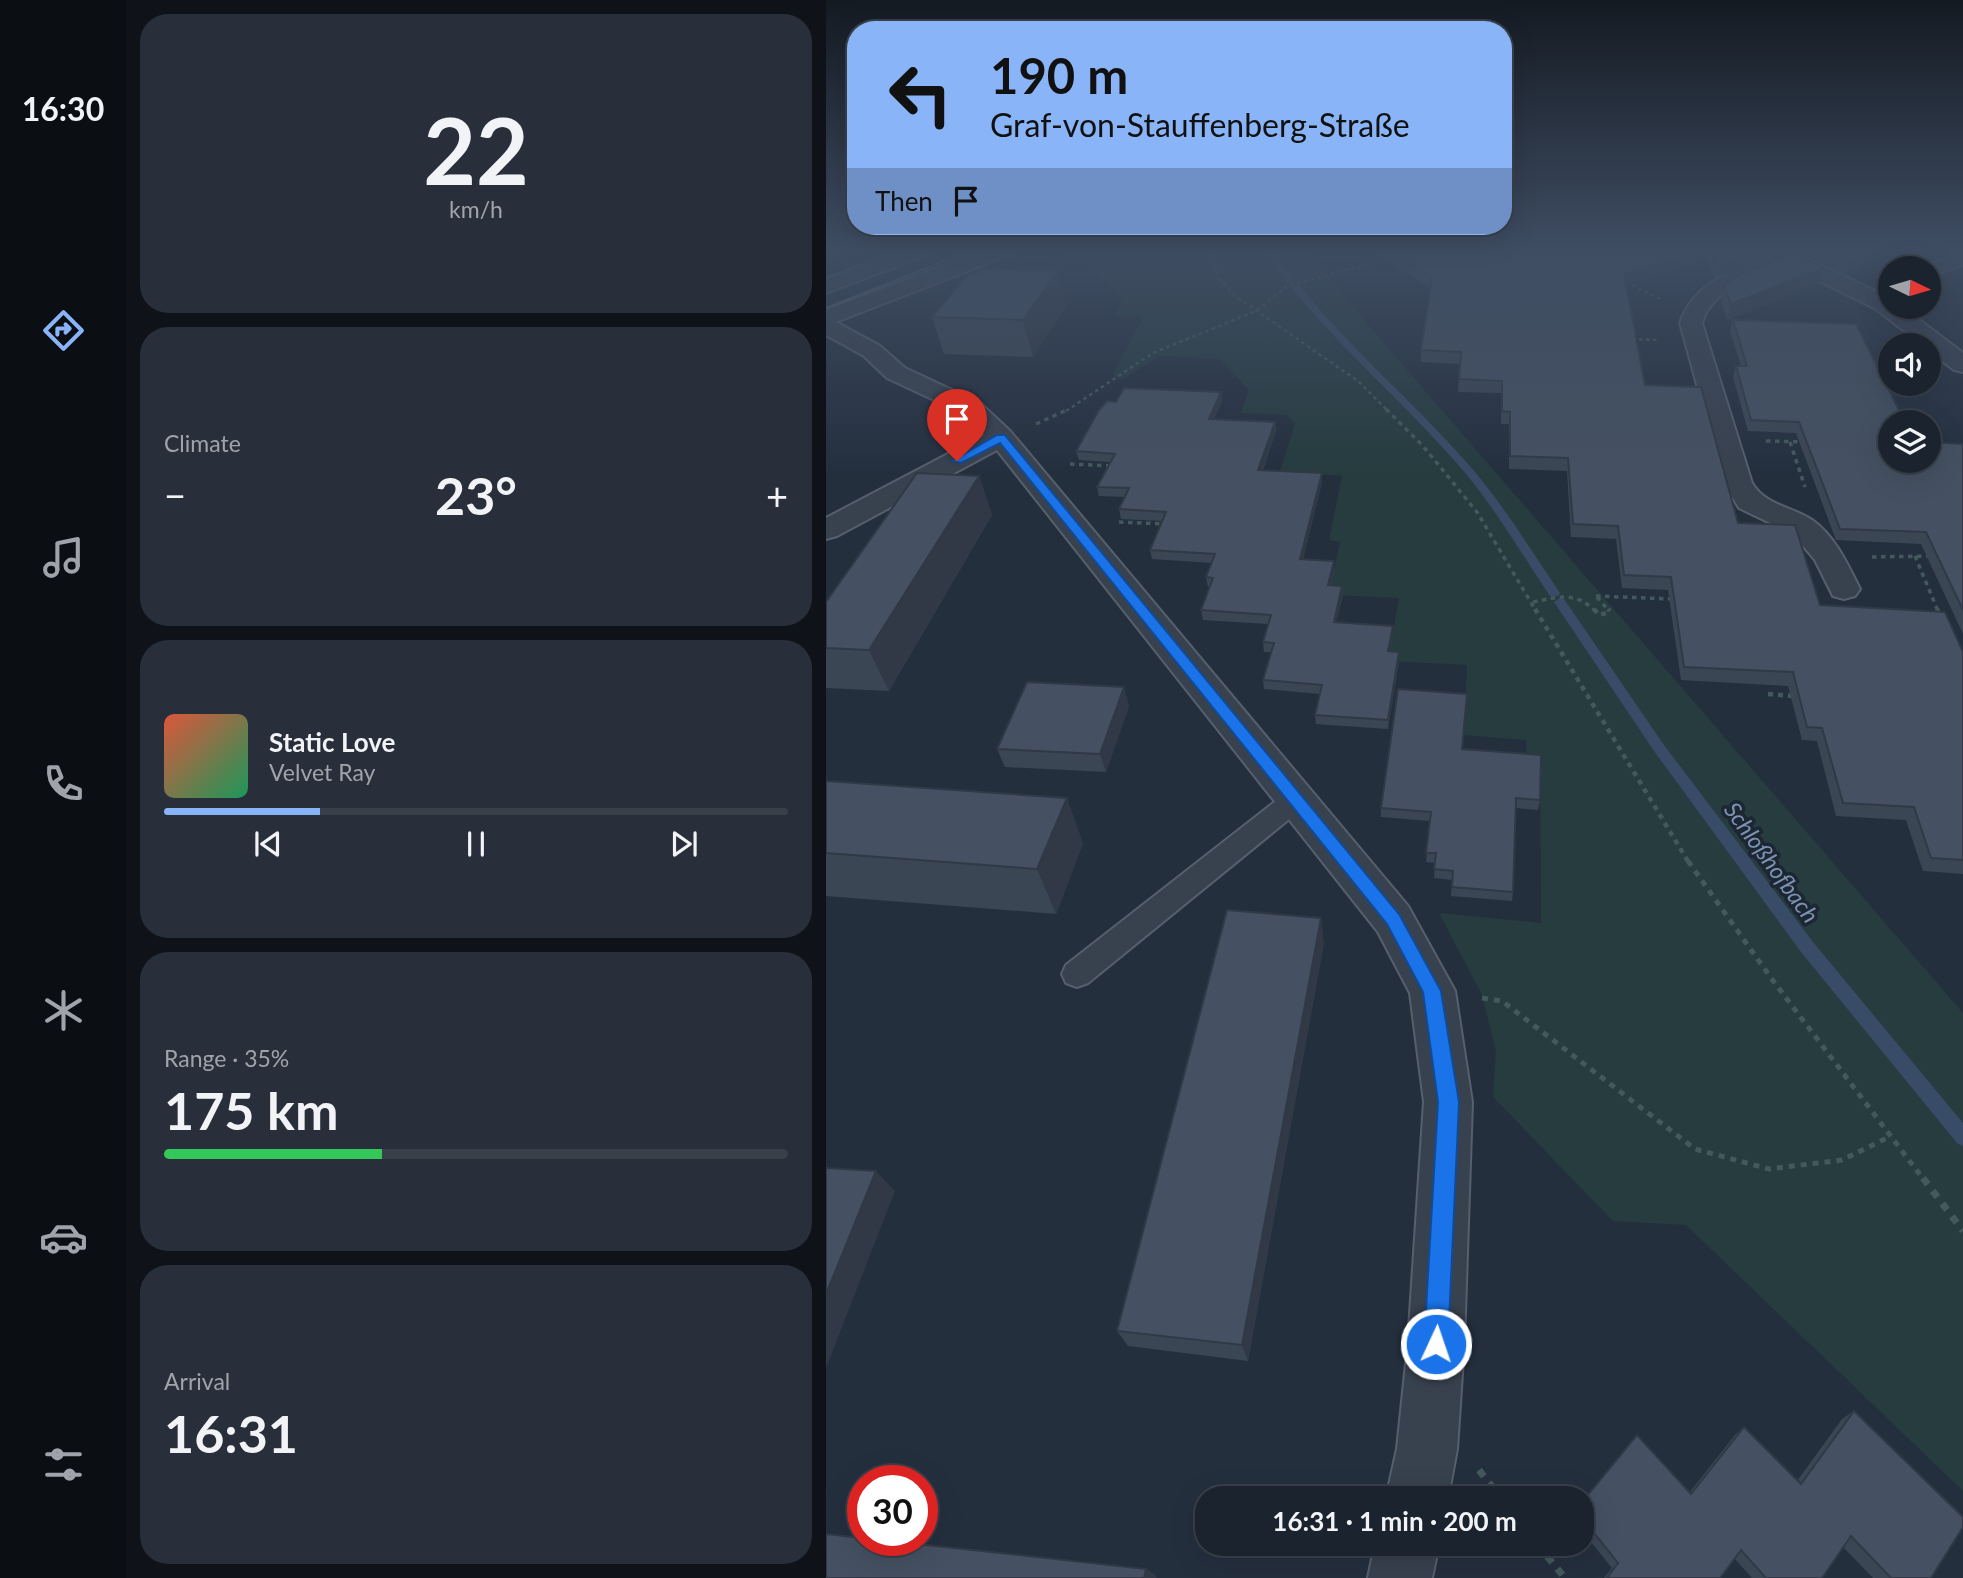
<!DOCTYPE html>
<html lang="en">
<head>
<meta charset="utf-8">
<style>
  :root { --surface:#1b232e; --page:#282f3a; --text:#f1f3f6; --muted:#a0a4aa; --line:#39404a; --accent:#8ab4f8 }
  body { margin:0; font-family:Lato,sans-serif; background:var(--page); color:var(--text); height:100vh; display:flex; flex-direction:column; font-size:26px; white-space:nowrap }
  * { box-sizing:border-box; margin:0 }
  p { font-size:23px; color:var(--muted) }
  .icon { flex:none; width:38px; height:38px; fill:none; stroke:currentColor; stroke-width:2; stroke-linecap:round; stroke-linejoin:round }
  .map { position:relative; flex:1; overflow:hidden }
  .side { display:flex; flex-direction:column; gap:14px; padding:14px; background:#0f1319; width:700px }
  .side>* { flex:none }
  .top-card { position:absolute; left:21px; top:21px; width:665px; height:214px; border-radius:28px; box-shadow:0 7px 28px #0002,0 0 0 2px var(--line); background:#8ab4f8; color:#111; overflow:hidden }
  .needle { width:46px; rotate:95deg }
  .fabs { position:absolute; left:1052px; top:256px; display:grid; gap:14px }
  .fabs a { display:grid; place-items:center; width:63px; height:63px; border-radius:50%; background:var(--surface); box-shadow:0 7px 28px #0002,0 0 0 2px var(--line); font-size:35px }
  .speed { position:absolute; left:21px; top:1465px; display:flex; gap:14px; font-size:35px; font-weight:700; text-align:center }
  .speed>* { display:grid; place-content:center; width:91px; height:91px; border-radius:50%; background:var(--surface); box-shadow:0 7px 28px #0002,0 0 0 2px var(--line); line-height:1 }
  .speed .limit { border:10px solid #d22; background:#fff; color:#111 }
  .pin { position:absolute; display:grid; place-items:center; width:60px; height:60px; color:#fff; margin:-72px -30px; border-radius:50% 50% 50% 0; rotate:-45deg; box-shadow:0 0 7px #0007 }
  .pin .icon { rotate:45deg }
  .me { position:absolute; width:77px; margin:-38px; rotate:3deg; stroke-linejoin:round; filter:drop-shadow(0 0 5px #0008) }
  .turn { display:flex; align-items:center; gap:24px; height:147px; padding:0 28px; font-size:32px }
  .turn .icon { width:91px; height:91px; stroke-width:2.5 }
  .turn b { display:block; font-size:49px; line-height:60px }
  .then { display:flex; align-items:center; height:66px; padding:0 28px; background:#0003; gap:14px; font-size:26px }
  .big { font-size:52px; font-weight:700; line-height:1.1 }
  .side .tile { flex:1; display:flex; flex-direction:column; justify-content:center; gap:10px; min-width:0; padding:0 24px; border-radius:28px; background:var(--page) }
  .side .dial { align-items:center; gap:0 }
  .dial b { font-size:91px; line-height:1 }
  .song { display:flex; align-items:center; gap:21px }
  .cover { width:84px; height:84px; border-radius:10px; background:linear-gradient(135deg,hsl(10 70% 55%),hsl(150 70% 35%)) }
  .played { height:7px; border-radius:4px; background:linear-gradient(90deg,var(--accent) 25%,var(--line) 25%) }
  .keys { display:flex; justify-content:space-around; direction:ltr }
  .heat { display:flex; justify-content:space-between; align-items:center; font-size:38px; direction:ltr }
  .charge { height:10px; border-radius:5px; background:linear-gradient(90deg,#34c759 35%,var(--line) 0) }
  .trip { position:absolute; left:369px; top:1486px; width:399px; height:70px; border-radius:28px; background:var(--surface); box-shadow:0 7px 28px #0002,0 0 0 2px var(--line); font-weight:700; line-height:70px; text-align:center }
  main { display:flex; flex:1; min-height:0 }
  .tab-bar { display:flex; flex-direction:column; width:126px; justify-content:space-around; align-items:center; background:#0b0e12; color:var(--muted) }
  .tab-bar .icon { width:49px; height:49px }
  .tab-bar .on { color:var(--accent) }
  .tab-bar b { font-size:32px; color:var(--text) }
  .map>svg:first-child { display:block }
</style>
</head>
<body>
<main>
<nav class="tab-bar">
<b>16:30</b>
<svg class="icon on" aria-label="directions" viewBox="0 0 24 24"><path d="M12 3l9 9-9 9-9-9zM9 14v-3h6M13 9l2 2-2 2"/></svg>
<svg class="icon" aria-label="music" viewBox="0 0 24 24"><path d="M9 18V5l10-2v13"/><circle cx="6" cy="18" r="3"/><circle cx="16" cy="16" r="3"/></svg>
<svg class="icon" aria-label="phone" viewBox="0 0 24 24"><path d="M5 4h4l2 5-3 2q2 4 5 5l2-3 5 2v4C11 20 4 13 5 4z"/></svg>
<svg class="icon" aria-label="climate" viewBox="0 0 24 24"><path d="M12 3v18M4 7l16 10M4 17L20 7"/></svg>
<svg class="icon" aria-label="car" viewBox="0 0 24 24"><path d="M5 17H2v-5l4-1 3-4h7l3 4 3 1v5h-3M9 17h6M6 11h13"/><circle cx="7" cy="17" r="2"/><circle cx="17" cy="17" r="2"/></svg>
<svg class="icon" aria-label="filters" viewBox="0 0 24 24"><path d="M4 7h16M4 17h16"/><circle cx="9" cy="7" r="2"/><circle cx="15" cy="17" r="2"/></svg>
</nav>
<section class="side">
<div class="tile dial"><b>22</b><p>km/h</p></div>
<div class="tile"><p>Climate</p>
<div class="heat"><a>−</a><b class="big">23°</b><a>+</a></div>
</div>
<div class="tile">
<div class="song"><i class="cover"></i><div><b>Static Love</b><p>Velvet Ray</p></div></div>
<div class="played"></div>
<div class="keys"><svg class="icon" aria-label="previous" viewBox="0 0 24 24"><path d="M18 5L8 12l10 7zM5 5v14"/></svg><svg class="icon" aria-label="pause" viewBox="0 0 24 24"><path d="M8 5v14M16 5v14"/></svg><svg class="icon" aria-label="next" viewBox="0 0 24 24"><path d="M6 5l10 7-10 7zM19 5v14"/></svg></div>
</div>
<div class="tile"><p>Range · 35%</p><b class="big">175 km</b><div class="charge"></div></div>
<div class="tile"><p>Arrival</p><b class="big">16:31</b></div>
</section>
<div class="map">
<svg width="1137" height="1578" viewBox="0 0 1137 1578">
  <rect width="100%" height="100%" fill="#242f3e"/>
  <!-- green -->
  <polygon fill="#263c3f" points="239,251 482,251 544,327 1137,1013 1137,1491 860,1225 787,1221 667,1097 670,1051 656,995 613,913 715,923 714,764 701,763 700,740 638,735 641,665 562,661 573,598 503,595 514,542 503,540 516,476 454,471 469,424 461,415 415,413 423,390 394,359 334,356 295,380 287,374 317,317 288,316 297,298 261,265 229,264"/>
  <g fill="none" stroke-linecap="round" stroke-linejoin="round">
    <!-- stream -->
    <g fill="#394c67" fill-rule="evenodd">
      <polygon points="438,251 446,251 468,279 468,283 462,283"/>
      <path d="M467,285H473C522,346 582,397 634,455C673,497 702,546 734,593L732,596H724C693,550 665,501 628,460C576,401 516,350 467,289Z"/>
      <polygon points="734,598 738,599 838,745 987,942 1137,1123 1137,1146 1131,1143 975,952 828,751 728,602"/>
    </g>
    <defs>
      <polygon id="service" points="469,790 478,793 482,800 478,807 262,983 251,987 240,983 236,974 240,965 460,793"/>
      <g id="minor">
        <polygon points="75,251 104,251 101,255 0,293 0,279"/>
        <polygon points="157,251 186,251 183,255 10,322 54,346 79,368 154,403 184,431 582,906 629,991 646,1102 638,1344 631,1449 622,1498 560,1498 571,1449 582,1344 598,1102 584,993 552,932 171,450 11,536 0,539 0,518 158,435 136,413 61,378 38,356 0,335 0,310"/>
        <path d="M939,251H965L1064,298V306H1075L1137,353V372L1128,370L1102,350V345H1096L1050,309L955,262L953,268C924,280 886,289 876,323L926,483C940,506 965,506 986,520C1009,536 1022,565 1034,589L1029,596L1018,599L1007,596L989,560L967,534L913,508L898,483L854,323C866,286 910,264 947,258Z"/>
        <polygon points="1137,252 1137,265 1102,277 1102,268 1094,268"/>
        <polygon points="549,1544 613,1544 606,1578 542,1578"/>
      </g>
    </defs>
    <!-- service casing -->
    <use href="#service" stroke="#565f6c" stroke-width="4"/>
    <!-- minor casing -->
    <use href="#minor" stroke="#565f6c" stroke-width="4"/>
    <!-- path-far4 -->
    <g stroke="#44595c" stroke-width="2.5" stroke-dasharray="3.5 3.5" stroke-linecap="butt">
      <polyline points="386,251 392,278 408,295 532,381 562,411"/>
      <polyline points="800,282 836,300"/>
      <polyline points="806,339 833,340"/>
      <polyline points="240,411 327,353 430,311 461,286 562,259"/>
    </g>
    <!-- path-far3 -->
    <g stroke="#44595c" stroke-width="3.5" stroke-dasharray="4.5 4.5" stroke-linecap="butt">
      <polyline points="560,409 597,446 651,512 710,611"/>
      <polyline points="210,424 243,409"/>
      <polyline points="940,441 977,442"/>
      <polyline points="964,442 979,487"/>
      <polyline points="244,464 288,466"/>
      <polyline points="293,522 340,524"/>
      <polyline points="1089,556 1112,611"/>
      <polyline points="1046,557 1104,556"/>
      <polyline points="770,596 846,599"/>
      <polyline points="771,597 783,611"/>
      <path d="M707,602C733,597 749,591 769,611"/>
    </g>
    <!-- path-far2 -->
    <g stroke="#44595c" stroke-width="4.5" stroke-dasharray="5 5" stroke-linecap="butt">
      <polyline points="709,609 863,863"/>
      <polyline points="768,609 773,615 784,612 782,609"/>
      <polyline points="1111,609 1114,616"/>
      <polyline points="942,694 968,696"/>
    </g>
    <!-- path-far1 -->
    <g stroke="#44595c" stroke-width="5" stroke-dasharray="6 6" stroke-linecap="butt">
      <polyline points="862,861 945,978 1098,1180"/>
      <polyline points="656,998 676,1001 869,1149 943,1169 1016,1160 1065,1136"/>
    </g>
    <!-- path -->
    <g stroke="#44595c" stroke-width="7" stroke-dasharray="8 8" stroke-linecap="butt">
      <polyline points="1097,1178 1137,1231"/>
      <polyline points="653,1470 675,1498"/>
      <polyline points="711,1544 739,1578"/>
    </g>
    <!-- service -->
    <use href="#service" fill="#38414e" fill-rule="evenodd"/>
    <!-- minor -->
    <use href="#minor" fill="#38414e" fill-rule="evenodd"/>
    <!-- tram -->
    <polyline stroke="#5a6575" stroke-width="2" points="0,308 143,251"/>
  </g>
  <!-- wall -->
  <g fill="#3b4654">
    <polygon points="544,251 943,251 941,257 888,278 882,259 800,285 819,385 912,523 994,605 1137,652 1137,874 1097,871 1080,820 1010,816 991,741 976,740 962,686 855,680 842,590 796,588 790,539 745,537 741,471 683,469 683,424 675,424 675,393 632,392 634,364 595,362 595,350 605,288"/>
    <polygon points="971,251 1080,251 1018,273"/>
    <polygon points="993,284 901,320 895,301 898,285"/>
    <polygon points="240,306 207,357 118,354 106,317"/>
    <polygon points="907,320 1064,460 1137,444 1137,634 1095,544 1010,540 970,433 922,431 907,377 910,366 915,366 904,331"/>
    <polygon points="395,392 396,401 388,419 449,422 450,431 437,470 496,473 496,482 477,559 509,571 505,586 516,586 517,596 510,622 567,635 564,652 573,652 573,662 562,729 490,724 489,715 494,694 438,689 437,680 445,652 438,652 437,642 442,624 377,620 375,610 384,587 382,587 380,577 386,563 326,559 324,550 336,521 295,519 293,509 299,497 273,496 271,487 284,462 253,460 250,451 290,402"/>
    <polygon points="153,476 166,515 63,691 0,688 0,602"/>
    <polygon points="303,706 280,772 179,767 171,749"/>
    <polygon points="636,749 714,800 712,810 690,808 687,892 686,901 625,896 626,880 608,878 609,863 600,862 604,821 555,817 555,808"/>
    <polygon points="0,781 257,843 230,914 0,896"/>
    <polygon points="498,943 422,1361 302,1346 291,1331"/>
    <polygon points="1028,1411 1105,1578 1047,1578 1017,1547 996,1578 926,1578 909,1559 894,1578 778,1578 786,1568 756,1531 756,1502 863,1493 909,1435 918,1427 971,1481 1016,1419"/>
  </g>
  <!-- shaded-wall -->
  <g fill="#303945">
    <polygon points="876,251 884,251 882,259 796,286 798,274"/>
    <polygon points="931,251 943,251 941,257 888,278 890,267"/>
    <polygon points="1053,251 1080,251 1018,273 1022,262"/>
    <polygon points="997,268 993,284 901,320 905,304"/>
    <polygon points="232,271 240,306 207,357 197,320"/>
    <polygon points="395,392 396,401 384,428 383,419"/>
    <polygon points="449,422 450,431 433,479 432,470"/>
    <polygon points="496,473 496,482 475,568 474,559"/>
    <polygon points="153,476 166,515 63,691 43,650"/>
    <polygon points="508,561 509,571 503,595 502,585"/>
    <polygon points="516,586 517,596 508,631 508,622"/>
    <polygon points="567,626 567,635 562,661 562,651"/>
    <polygon points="573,652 573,662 562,729 562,720"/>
    <polygon points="298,687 303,706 280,772 274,754"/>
    <polygon points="241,798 257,843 230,914 211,869"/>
    <polygon points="495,918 498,943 422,1361 416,1345"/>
    <polygon points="50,1171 69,1191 0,1368 0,1294"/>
    <polygon points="320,1569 331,1576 330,1578 318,1578"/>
  </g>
  <!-- building -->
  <g fill="#455162" stroke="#303945" stroke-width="2">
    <polygon points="562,251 876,251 798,274 819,385 875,387 912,523 969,525 994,605 1119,612 1137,652 1137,860 1105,858 1088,807 1017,803 996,728 981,727 967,672 858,667 845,577 798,575 792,526 747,524 742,458 684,456 684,412 676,411 676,381 633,379 635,352 595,350 606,277"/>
    <polygon points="885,251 931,251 890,267"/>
    <polygon points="998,251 1053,251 1022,262"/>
    <polygon points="967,253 997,268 905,304 898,285 914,275"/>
    <polygon points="155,269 232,271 197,320 106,317 142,274 150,274"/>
    <polygon points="907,320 1030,324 1079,422 1064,422 1064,460 1102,460 1102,442 1137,444 1137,610 1100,532 1014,529 973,422 925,420 910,366 921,366"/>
    <polygon points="298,388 395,392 383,419 449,422 432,470 496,473 474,559 508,561 502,585 516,586 508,622 567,626 562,651 573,652 562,720 489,715 496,685 437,680 448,643 437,642 445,615 375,610 387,578 380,577 389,554 324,550 340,512 293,509 303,488 271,487 289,454 250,451 273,410 281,401 290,402"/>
    <polygon points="91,473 153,476 43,650 0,648 0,602"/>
    <polygon points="201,682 298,687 274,754 171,749"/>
    <polygon points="572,689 641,694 636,749 715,755 714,800 690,798 687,892 626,887 627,871 608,869 610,853 600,853 605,812 555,808"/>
    <polygon points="0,781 241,798 211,869 0,853"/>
    <polygon points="401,910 495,918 416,1345 291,1331"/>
    <polygon points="0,1168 50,1171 0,1294"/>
    <polygon points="1028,1411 1137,1517 1137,1527 1105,1578 1065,1578 1025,1536 996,1578 940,1578 915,1550 894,1578 781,1578 792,1563 756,1518 756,1502 811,1435 865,1494 918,1427 975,1484"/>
    <polygon points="0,1534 37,1538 37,1540 55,1540 320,1569 318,1578 0,1578"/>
  </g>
  <!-- sky -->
  <linearGradient id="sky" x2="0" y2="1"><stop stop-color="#141a22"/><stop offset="0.53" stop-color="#3f4d63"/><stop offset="1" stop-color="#3f4d63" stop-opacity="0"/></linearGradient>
  <rect width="1137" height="472" fill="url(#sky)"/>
  <!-- route -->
  <polygon fill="#1a73e8" stroke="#114b97" stroke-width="2" points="171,435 179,435 573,914 615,991 633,1102 622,1344 619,1352 610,1355 602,1352 598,1344 612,1102 597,992 561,924 174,443 135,463 126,461"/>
  <g text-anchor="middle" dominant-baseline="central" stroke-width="7" stroke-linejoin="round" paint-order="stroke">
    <!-- water labels -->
    <g font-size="23" font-style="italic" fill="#7c92b1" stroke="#1d2633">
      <text transform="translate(946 862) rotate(54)">Schloßhofbach</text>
    </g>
  </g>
</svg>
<div class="fabs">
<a><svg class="needle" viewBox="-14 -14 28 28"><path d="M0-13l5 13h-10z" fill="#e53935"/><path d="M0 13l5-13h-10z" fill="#a0a4aa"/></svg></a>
<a><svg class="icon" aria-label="sound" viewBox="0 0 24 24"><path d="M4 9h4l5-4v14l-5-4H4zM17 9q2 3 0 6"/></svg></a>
<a><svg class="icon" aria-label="layers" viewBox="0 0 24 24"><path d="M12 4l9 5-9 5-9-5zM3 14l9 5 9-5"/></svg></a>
</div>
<div class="speed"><div class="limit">30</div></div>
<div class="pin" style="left:131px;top:461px;background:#d93025"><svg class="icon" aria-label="arrive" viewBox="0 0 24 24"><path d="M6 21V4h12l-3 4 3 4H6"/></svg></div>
<svg class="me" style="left:610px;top:1344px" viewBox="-20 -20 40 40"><circle r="17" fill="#1a73e8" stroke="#fff" stroke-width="3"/><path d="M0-11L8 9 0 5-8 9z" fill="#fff"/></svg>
<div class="trip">16:31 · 1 min · 200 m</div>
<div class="top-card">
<div class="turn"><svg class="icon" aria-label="left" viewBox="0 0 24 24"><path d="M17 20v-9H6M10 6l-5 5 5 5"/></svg><div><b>190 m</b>Graf-von-Stauffenberg-Straße</div></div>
<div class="then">Then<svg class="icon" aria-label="arrive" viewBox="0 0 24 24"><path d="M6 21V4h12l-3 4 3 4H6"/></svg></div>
</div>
</div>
</main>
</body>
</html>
